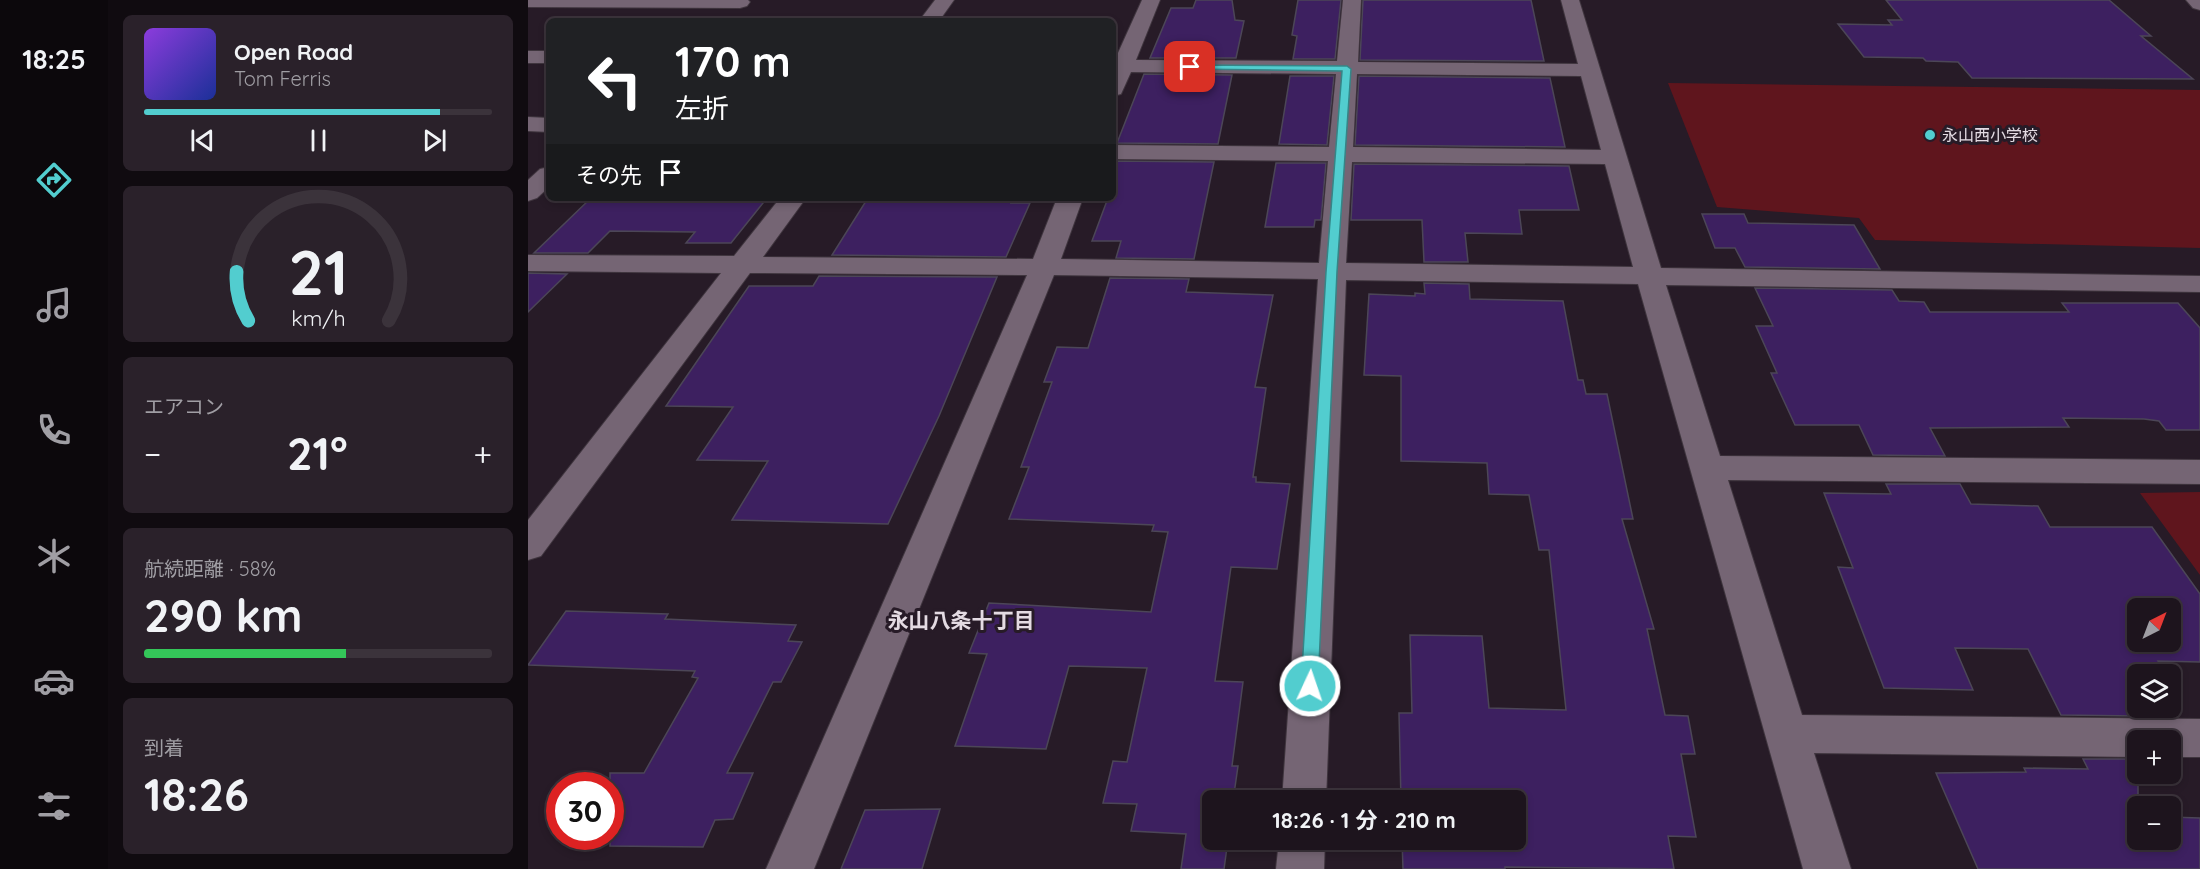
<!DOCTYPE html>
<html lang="ja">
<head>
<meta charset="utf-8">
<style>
  :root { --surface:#1d141d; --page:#2a212a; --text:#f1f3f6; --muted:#a09ea4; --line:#3b333b; --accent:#52cdcf }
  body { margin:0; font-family:Quicksand,"Noto Sans JP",sans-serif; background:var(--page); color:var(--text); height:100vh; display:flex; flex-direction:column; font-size:22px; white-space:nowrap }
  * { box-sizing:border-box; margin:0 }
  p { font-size:20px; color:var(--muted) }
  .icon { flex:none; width:33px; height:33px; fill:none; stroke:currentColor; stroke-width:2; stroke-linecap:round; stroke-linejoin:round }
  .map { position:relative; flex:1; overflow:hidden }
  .sheet { display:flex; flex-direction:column; gap:15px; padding:15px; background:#100b10; width:420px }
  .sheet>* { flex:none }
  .hud { position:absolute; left:18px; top:18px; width:570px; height:183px; border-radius:9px; box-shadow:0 3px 9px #0003,0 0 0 2px var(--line); background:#202124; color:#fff; overflow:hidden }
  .needle { width:39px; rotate:42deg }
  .fabs { position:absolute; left:1599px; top:598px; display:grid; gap:12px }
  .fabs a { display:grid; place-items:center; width:54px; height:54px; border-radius:9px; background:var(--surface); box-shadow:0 3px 9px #0003,0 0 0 2px var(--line); font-size:30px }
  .speed { position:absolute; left:18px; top:772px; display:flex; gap:12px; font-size:30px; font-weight:700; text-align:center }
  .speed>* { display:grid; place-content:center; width:78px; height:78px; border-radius:50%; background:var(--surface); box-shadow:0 3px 9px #0003,0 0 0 2px var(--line); line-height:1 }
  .speed .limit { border:9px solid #d22; background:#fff; color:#111 }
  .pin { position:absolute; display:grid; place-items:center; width:51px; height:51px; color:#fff; margin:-26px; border-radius:12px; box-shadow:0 3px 9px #0006 }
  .me { position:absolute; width:66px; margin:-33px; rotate:3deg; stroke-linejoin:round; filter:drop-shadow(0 0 4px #0008) }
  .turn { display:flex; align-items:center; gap:21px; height:126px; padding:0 30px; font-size:27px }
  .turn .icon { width:78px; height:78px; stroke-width:2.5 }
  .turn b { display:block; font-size:42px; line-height:51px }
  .then { display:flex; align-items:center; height:57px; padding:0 30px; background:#0003; gap:12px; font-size:22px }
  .big { font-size:45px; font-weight:700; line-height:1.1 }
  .sheet .widget { flex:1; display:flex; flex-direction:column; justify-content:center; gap:9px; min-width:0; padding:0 21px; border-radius:9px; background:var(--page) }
  .sheet .dial { align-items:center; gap:0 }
  .dial svg { height:156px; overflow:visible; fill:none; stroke:var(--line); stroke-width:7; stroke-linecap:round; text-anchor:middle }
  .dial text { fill:var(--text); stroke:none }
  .song { display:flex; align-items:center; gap:18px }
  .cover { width:72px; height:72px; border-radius:9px; background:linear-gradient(135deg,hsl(270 70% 55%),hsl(230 70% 35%)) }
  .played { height:6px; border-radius:3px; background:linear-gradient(90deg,var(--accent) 85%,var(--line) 85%) }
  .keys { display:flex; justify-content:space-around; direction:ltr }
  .heat { display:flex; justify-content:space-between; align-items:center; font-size:33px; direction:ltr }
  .charge { height:9px; border-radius:4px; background:linear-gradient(90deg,#34c759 58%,var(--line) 0) }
  .trip { position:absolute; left:674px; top:790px; width:324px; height:60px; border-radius:9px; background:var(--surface); box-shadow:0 3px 9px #0003,0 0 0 2px var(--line); font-weight:700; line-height:60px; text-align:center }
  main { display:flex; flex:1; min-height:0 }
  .tabs { display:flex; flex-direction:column; width:108px; justify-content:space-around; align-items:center; background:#0c080c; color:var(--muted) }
  .tabs .icon { width:42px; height:42px }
  .tabs .active { color:var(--accent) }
  .tabs b { font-size:27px; color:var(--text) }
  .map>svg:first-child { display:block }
</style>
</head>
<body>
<main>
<nav class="tabs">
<b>18:25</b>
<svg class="icon active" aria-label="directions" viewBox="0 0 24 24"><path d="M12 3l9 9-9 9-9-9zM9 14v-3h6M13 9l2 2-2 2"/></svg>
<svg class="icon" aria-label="music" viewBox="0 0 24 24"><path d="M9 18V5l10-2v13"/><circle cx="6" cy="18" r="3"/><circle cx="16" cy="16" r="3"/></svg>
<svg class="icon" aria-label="phone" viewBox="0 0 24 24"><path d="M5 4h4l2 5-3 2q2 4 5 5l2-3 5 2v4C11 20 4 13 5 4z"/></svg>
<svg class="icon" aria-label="climate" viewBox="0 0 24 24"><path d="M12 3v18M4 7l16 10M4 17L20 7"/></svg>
<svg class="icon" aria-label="car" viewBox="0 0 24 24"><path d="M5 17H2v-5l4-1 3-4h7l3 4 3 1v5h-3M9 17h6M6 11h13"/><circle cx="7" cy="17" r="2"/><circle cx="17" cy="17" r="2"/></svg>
<svg class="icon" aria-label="filters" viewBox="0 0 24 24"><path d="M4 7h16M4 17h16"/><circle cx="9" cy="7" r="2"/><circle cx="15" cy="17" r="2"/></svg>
</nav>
<section class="sheet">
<div class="widget">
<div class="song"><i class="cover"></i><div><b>Open Road</b><p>Tom Ferris</p></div></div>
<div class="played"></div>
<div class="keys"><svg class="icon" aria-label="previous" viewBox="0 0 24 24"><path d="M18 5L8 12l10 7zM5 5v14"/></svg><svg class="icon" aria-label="pause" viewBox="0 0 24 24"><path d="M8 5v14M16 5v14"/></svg><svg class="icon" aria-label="next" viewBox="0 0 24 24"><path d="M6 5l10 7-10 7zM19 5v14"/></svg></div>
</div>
<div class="widget dial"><svg viewBox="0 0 100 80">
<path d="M14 69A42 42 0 1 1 86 69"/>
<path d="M14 69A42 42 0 0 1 8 44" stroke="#52cdcf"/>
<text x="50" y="56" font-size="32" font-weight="700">21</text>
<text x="50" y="72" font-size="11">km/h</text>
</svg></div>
<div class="widget"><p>エアコン</p>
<div class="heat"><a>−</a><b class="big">21°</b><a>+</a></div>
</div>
<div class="widget"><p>航続距離 · 58%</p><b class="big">290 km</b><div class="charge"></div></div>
<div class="widget"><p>到着</p><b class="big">18:26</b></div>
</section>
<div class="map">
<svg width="1672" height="869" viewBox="0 0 1672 869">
  <rect width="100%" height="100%" fill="#271b27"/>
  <!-- green -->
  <g fill="#5f151d">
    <polygon points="1140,83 1672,90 1672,248 1347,240 1331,218 1189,207"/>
    <polygon points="1672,492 1672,575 1612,493"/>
  </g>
  <!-- building -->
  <g fill="#3d2060" stroke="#4c4657" stroke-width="1.5" fill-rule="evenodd">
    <polygon points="668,0 704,0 707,20 716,21 708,58 622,58 643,8 665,8"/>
    <polygon points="770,0 813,0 807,59 765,59 769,36 764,35"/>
    <polygon points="835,0 1003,0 1016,61 832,60"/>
    <polygon points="1358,0 1581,0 1623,36 1613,36 1665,79 1444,78 1430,62 1398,61 1395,58 1336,57 1310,24 1364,25 1360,20 1374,20"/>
    <polygon points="616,74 704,75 690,144 589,143"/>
    <polygon points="762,76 806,76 799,145 751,144"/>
    <polygon points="831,76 1022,78 1037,147 827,145"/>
    <polygon points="585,161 686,162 666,259 588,258 593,241 564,241 580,198 585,198"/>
    <polygon points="748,163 798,163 793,220 787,220 786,227 737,227"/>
    <polygon points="826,164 1041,166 1051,210 991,210 994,234 937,233 940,262 896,262 894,220 823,220"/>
    <polygon points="63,198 239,198 203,243 158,243 167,232 82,231 60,253 6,253"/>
    <polygon points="448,198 485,198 483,203 502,203 478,257 304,255 338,201 447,201"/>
    <polygon points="1174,214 1216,214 1220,223 1326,225 1352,269 1217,267 1207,248 1187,248"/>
    <polygon points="0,273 39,274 0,312"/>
    <polygon points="291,276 469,277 411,416 360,524 204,520 240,461 169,460 205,407 138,406 221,286 285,286"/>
    <polygon points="582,278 661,279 658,292 745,295 727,387 738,388 725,477 728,477 728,482 762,484 749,569 703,567 687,681 715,682 704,766 710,766 705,801 684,801 684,840 700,840 696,869 653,869 658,834 603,831 609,804 575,803 585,761 599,762 619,668 541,666 518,749 427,746 459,654 441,653 461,603 623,612 640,532 624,531 626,525 481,519 501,467 493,467 524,382 516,382 529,347 560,348"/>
    <polygon points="896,283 941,284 942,299 1035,301 1050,380 1055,380 1058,394 1079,394 1105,519 1094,519 1126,629 1119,629 1137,715 1160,716 1167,754 1153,754 1168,837 1140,836 1146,869 977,867 977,869 875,869 874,840 987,840 987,801 873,801 871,713 884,713 882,635 954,636 961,708 1038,710 1021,550 1011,550 1001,495 961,494 959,463 873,461 873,376 836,375 841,294 887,296 887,293 897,294"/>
    <polygon points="1227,288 1364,290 1371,301 1396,302 1402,312 1541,312 1534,303 1650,303 1672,328 1672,430 1638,430 1631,421 1616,419 1535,418 1541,427 1402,428 1417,456 1345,455 1331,425 1267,425 1243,373 1249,373 1228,326 1245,326"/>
    <path d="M1358,484H1432L1443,504L1510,506L1522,527H1624L1672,594V662L1630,661L1639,675H1610V716L1533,715L1500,649L1427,648L1445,690L1356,688L1310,567L1325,568L1296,493L1363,494ZM1610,609H1642V642H1610Z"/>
    <polygon points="38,611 140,614 137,619 268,625 260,641 274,642 253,682 245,682 199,773 225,773 205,819 187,820 175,847 82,846 82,773 116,773 170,678 164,677 167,671 0,665"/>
    <polygon points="1555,759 1610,759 1610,840 1642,840 1642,817 1672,818 1672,869 1450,869 1408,773 1498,772 1496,768 1560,769"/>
    <polygon points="412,809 394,869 313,869 337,810"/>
  </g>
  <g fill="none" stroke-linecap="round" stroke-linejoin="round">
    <defs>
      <g id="street">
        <polygon points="0,0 220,0 222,2 219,6 212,8 0,7"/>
        <polygon points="407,0 426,0 411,21 391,21"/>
        <path d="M614,0H632L608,60L809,61L815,0H833L830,62L1050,64L1033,0H1051L1133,268L1672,276V292L1138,285L1192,456L1672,460V484L1200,480L1274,715L1672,719V757H1642V741H1610V757L1286,753L1323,869H1275L1110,284L818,280L798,801H754L790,279L526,275L286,869H238L499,275L222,273L13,556L0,560V520L193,273L0,271V255L206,256L252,198H278L235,257L505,259L529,198H555L533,259L791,263L800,161L585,159V145L801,147L808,74L603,72L593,94L585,96V64ZM829,74L1053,76L1073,150L825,147ZM824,162L1077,164L1105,267L818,263Z"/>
        <polygon points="1658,0 1672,0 1672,10 1665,8"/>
        <rect x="0" y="51" width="21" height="12"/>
        <polygon points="0,117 21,118 21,132 0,131"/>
        <polygon points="21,167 21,187 9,198 0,201 0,180 12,169"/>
        <polygon points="751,840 797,840 796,869 748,869"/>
      </g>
    </defs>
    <!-- street casing -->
    <use href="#street" stroke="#3f353e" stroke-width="2"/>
    <!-- street -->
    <use href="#street" fill="#756574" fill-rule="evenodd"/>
  </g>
  <!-- route -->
  <polygon fill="#52cdcf" stroke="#358587" stroke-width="1.5" points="659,65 819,66 823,69 809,272 790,686 788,691 782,693 776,691 773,686 798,272 814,71 662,69 659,68"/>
  <!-- markers -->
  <circle fill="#52cdcf" stroke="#271b27" stroke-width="2" cx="1402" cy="135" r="6"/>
  <g text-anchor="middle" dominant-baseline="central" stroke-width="6" stroke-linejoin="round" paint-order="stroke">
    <!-- far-poi labels -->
    <g font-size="16" fill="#e4dbe3" stroke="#271b27" text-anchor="start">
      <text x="1414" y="135">永山西小学校</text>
    </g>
    <!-- neighbourhood labels -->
    <g font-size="21" font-weight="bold" fill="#e4dbe3" stroke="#271b27">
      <text x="433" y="620">永山八条十丁目</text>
    </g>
  </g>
</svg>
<div class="fabs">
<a><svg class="needle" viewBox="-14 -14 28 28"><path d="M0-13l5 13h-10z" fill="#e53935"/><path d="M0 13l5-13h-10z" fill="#a09ea4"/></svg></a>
<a><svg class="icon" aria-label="layers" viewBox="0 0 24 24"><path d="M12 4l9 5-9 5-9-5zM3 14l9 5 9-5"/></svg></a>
<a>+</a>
<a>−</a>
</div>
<div class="speed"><div class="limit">30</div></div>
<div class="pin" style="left:662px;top:67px;background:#d93025"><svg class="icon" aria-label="arrive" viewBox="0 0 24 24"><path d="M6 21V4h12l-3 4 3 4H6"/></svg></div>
<svg class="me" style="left:782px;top:686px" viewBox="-20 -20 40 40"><circle r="17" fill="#52cdcf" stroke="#fff" stroke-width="3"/><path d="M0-11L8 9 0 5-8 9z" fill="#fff"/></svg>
<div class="trip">18:26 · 1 分 · 210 m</div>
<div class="hud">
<div class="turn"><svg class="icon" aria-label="left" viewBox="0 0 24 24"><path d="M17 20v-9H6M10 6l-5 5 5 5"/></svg><div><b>170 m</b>左折</div></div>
<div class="then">その先<svg class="icon" aria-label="arrive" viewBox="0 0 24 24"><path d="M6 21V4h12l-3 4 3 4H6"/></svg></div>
</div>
</div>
</main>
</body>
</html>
